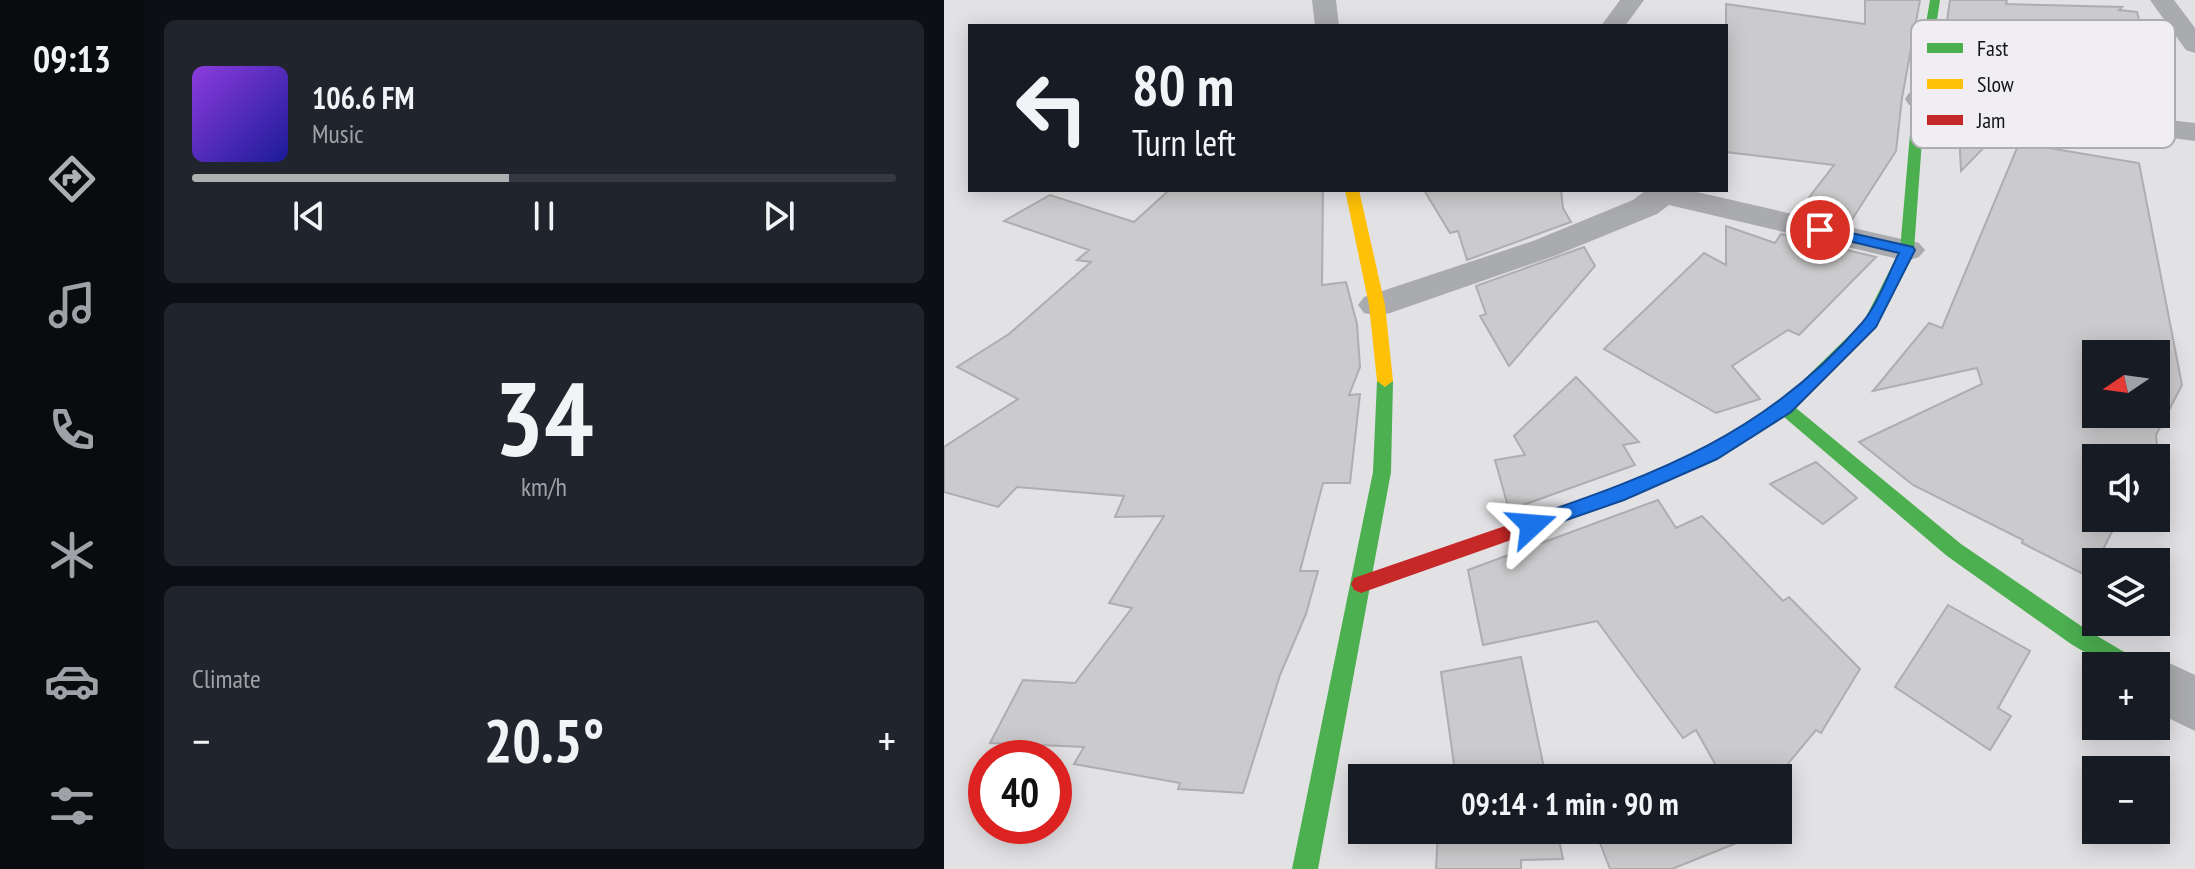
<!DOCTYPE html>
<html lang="en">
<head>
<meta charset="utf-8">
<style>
  :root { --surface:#171b24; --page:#20242c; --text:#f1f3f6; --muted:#9ea1a6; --line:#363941; --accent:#aeafb1 }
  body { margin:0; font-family:"PT Sans Narrow",sans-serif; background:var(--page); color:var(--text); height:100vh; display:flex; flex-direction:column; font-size:30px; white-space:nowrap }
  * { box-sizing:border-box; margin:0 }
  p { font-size:26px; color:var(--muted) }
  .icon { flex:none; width:44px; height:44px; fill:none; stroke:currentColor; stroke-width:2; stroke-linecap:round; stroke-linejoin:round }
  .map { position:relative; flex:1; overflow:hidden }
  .drawer { display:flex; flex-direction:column; gap:20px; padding:20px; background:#0d0f14; width:800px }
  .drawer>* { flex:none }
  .guide { position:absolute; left:24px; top:24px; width:760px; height:168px; border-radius:0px; box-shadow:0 4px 20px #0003; background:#171b24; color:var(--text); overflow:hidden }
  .needle { width:52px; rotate:257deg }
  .buttons { position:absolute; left:1138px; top:340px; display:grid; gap:16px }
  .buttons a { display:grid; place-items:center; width:88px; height:88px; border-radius:0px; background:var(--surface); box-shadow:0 4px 20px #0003; font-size:40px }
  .speed { position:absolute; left:24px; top:740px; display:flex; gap:16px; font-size:40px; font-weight:700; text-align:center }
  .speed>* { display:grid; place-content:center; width:104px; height:104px; border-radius:50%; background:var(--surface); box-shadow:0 4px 20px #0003; line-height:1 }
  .speed .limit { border:12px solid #d22; background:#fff; color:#111 }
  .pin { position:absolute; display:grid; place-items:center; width:68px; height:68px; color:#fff; margin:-34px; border:4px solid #fff; border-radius:50%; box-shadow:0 2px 8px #0007 }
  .me { position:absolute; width:88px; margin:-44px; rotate:71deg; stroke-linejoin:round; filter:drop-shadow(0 0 6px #0008) }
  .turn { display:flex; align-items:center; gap:28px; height:168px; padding:0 32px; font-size:36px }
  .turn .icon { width:104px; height:104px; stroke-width:2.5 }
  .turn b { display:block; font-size:56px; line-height:68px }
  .big { font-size:60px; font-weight:800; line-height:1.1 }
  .drawer .tile { flex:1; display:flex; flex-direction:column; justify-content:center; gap:12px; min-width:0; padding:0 28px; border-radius:12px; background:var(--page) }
  .drawer .dial { align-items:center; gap:0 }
  .dial b { font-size:104px; line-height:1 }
  .song { display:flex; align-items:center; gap:24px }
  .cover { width:96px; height:96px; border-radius:12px; background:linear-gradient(135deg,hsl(270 70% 55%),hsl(240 70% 35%)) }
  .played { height:8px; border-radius:4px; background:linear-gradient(90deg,var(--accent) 45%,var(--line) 45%) }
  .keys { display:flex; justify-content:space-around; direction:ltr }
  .heat { display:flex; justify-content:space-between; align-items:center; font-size:44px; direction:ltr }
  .trip { position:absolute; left:404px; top:764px; width:444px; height:80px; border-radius:0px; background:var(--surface); box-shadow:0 4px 20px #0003; font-weight:800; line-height:80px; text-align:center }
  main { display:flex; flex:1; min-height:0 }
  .menu { display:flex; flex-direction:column; width:144px; justify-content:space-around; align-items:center; background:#090b0e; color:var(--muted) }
  .menu .icon { width:56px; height:56px }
  .menu .on { color:var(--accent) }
  .menu b { font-size:36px; color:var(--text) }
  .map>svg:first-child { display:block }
</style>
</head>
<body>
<main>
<nav class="menu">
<b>09:13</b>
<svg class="icon on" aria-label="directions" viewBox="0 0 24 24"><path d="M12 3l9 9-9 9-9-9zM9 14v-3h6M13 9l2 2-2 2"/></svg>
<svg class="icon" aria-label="music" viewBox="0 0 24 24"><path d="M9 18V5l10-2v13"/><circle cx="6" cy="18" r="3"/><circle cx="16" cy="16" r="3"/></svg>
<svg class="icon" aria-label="phone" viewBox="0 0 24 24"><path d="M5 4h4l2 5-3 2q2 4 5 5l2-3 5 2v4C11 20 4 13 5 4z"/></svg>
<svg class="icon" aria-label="climate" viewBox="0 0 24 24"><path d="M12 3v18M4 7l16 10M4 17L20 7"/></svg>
<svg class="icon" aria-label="car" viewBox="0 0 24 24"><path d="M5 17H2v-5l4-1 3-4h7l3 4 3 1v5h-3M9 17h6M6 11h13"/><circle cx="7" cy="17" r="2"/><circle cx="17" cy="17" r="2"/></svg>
<svg class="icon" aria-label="filters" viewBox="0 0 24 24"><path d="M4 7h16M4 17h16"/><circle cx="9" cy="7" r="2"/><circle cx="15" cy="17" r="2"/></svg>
</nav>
<section class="drawer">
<div class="tile">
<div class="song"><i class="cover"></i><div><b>106.6 FM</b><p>Music</p></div></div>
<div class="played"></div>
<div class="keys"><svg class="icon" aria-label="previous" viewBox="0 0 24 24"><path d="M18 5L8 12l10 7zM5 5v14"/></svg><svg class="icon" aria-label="pause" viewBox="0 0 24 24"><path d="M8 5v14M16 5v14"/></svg><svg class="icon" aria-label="next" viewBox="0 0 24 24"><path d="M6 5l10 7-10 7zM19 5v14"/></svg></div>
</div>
<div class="tile dial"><b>34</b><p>km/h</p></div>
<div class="tile"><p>Climate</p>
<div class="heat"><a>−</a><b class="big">20.5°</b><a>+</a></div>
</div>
</section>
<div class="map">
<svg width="1251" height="869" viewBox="0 0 1251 869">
  <rect width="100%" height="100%" fill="#e2e1e4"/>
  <!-- building -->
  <g fill="#cbcacc" stroke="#aeadaf" stroke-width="2" fill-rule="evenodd">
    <polygon points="921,0 976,0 958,98 952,151 905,224 854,212 890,165 782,152 782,4 921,24"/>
    <polygon points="1006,0 1063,0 1062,4 1178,7 1175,10 1193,12 1198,30 1217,32 1230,82 1178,96 1169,65 1095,58 1094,93 1086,101 1013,92 1012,61 993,89"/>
    <polygon points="1014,114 1066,121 1017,171"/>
    <path d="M1075,143L1195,163L1238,385L1212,435L1213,445L1207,458H1152V518H1175L1145,577L1078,543L1079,540L969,485L915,442L1038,384L1033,368L929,391L985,323L998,328ZM1152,354H1212V414H1152Z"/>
    <polygon points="225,190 379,190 378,285 402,282 413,324 416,367 405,395 416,394 406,483 379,483 356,571 374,571 362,614 336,675 299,793 234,789 236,783 130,764 140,747 46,743 79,680 131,683 188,608 165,603 220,516 171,517 180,496 73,487 54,507 0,492 0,447 74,399 13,367 65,334 147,262 133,260 145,250 60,221 106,195 190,222"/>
    <polygon points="480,190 617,190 619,208 627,222 523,260 514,231 506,233"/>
    <polygon points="782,226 831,243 837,234 932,257 855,335 844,330 788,366 816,399 772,413 660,349 760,253 782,265"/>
    <polygon points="640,247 651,266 565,366 536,316 542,314 532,286"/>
    <polygon points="632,377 695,442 679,445 691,465 565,510 551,460 581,455 570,436"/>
    <polygon points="872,462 913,498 879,524 826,484"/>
    <polygon points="714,500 732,528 758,516 839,601 845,597 916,669 877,733 872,730 832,778 779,778 752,730 739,738 653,621 539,645 524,570"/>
    <polygon points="1004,605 1086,651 1054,708 1067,716 1046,750 951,687"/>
    <polygon points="577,657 602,778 512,778 497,672"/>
    <polygon points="494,830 613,830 619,859 577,860 577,869 492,869"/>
    <polygon points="651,830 820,830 820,832 728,869 666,869"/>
  </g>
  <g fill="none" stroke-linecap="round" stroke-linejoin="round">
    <!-- street -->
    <g fill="#aaabae" fill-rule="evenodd">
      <polygon points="368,0 392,0 395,26 371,26"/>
      <polygon points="676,0 700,0 681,26 657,26"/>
      <polygon points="1206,0 1230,0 1251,28 1251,53 1242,50"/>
      <polygon points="975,91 1251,123 1251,141 965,105 961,99 965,93"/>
      <polygon points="702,190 744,190 975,243 981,250 975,257 963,261 725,205 713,214 613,255 446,313 433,316 420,313 414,305 420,297 589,241 689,200"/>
      <polygon points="1212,657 1251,675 1251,731 1212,712 1212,666 1191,666"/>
    </g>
    <!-- fast -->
    <g fill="#4caf50" fill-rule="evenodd">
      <polygon points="986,0 996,0 981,99 970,250 933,326 852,408 1017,544 1143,630 1192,659 1195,666 1164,666 1127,644 1003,556 840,417 768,462 761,464 752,457 754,452 835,404 920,321 956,250 969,99"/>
      <polygon points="441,375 449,381 447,472 374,869 348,869 429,472 433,381"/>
    </g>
    <!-- slow -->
    <polygon fill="#ffc107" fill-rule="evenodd" points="401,190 415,190 441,305 449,381 441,387 433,381 425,305"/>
    <!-- jam -->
    <polygon fill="#c62828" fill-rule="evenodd" points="761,450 770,457 768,462 680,500 417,593 410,590 407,584 410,578 666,490"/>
  </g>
  <!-- route -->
  <path fill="#1a73e8" stroke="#114b97" stroke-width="2" d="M876,226L969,247L971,250L932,327L847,412L773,459L680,500L588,532L581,530L578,525L581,519C713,474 824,433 918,323C934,304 944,275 955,253L871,233L869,230Z"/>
  <!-- legend -->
  <rect x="967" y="20" width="264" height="128" rx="12" fill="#f0eef3" stroke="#aeadb0" stroke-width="2"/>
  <rect x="983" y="43" width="36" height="10" fill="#4caf50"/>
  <rect x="983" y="79" width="36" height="10" fill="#ffc107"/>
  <rect x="983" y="115" width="36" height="10" fill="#c62828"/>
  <g font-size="22" fill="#141415">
    <text x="1033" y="56">Fast</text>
    <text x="1033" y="92">Slow</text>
    <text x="1033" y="128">Jam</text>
  </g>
</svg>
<div class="buttons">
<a><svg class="needle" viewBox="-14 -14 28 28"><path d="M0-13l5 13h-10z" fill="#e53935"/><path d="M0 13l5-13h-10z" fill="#9ea1a6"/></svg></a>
<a><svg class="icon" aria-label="sound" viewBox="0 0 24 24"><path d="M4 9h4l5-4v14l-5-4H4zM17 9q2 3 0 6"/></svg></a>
<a><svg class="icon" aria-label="layers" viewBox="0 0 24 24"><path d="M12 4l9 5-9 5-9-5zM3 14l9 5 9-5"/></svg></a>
<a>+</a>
<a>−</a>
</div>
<div class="speed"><div class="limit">40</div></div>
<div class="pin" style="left:876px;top:230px;background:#d93025"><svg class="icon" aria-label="arrive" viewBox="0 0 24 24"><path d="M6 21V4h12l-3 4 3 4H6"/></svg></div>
<svg class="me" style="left:588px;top:525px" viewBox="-20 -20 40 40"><path d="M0-17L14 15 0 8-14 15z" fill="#1a73e8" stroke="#fff" stroke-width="4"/></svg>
<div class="trip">09:14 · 1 min · 90 m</div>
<div class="guide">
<div class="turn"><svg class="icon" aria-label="left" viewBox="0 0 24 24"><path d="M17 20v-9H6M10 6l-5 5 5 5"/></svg><div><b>80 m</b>Turn left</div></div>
</div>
</div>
</main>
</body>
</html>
